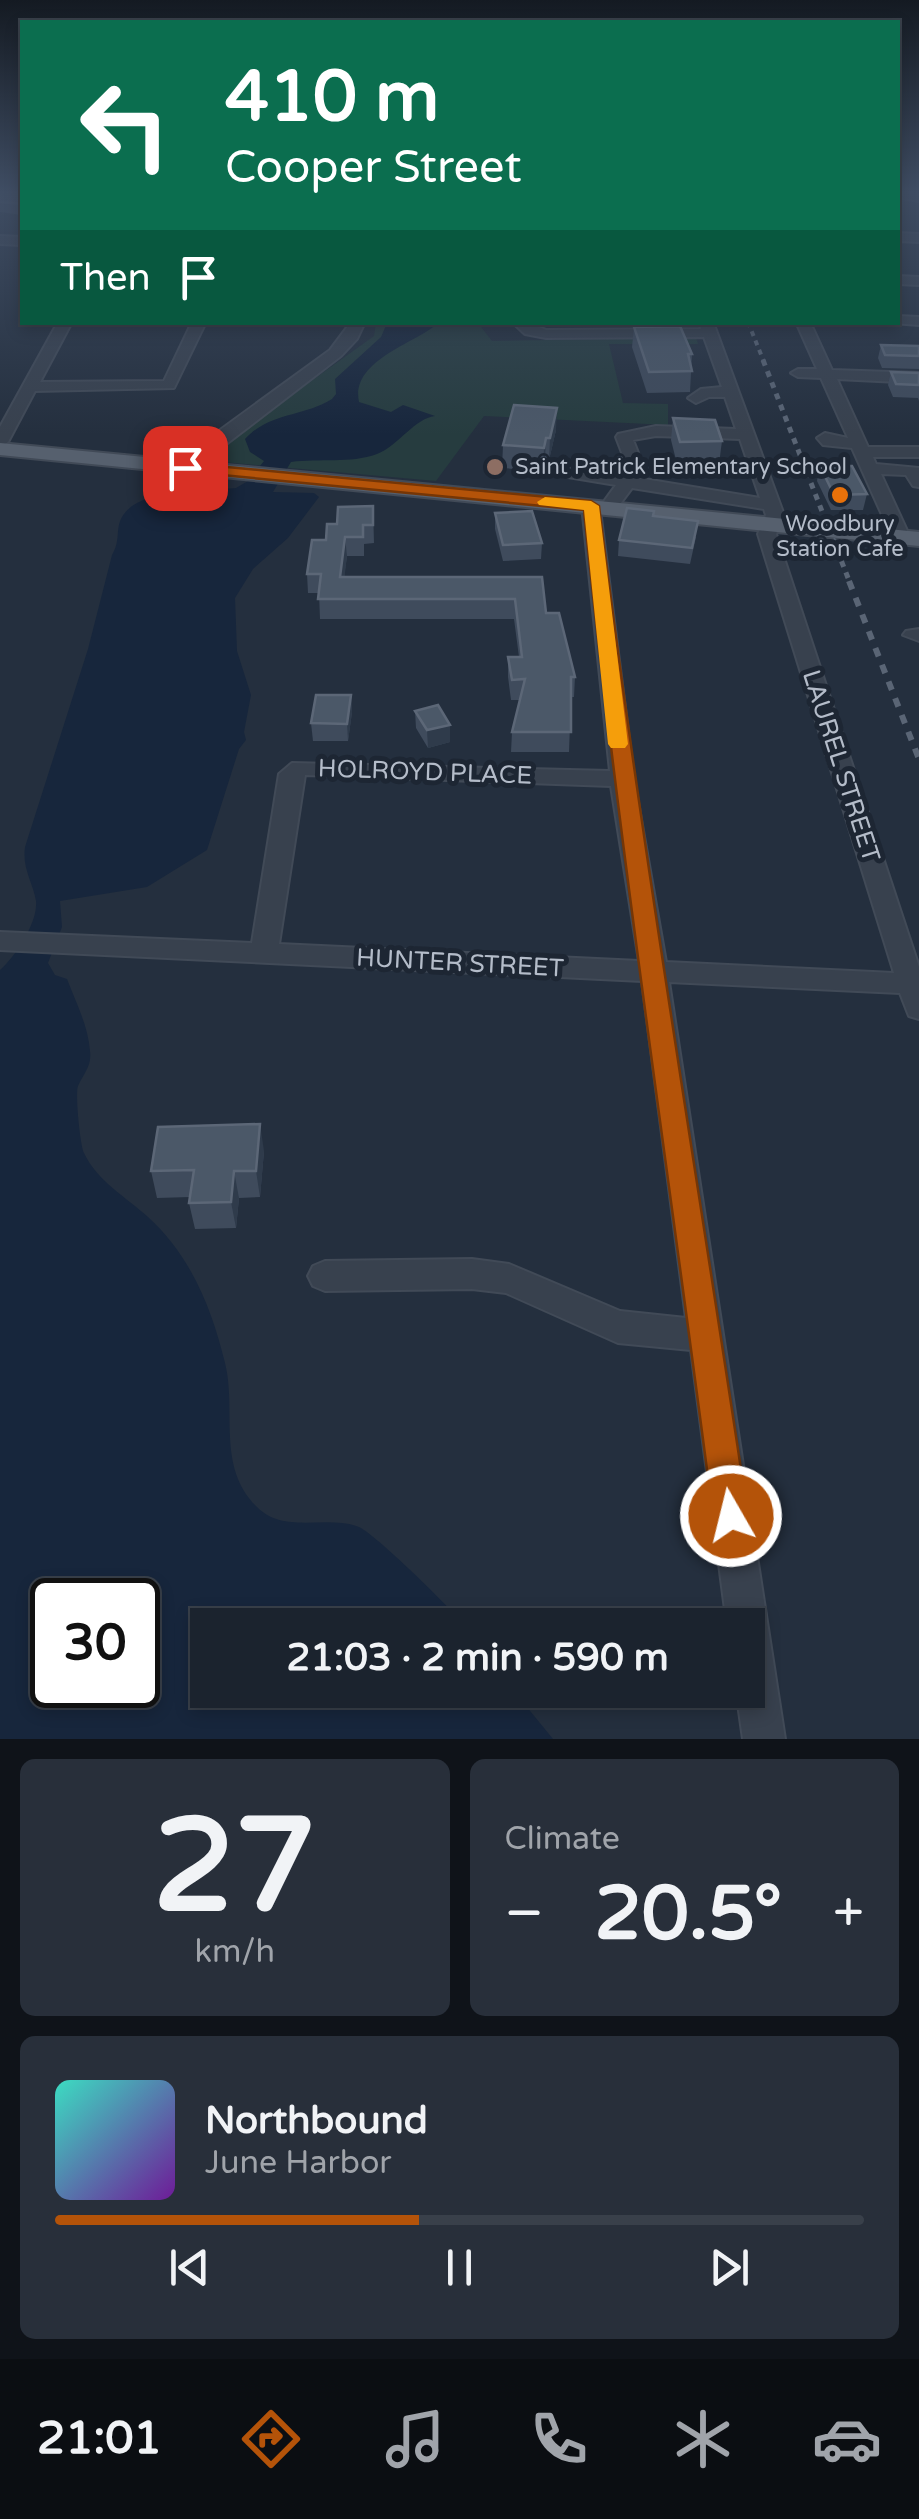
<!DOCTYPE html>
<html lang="en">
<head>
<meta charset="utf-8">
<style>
  :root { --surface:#1b232e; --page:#282f3a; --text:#f1f3f6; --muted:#a0a4aa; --line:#39404a; --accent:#b45309 }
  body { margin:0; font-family:"Varela Round",sans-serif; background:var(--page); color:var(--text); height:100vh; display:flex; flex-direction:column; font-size:38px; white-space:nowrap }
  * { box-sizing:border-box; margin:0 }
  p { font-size:32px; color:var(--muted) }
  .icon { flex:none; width:55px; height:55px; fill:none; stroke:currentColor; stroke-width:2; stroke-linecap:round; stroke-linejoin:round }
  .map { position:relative; height:1739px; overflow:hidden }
  .details { display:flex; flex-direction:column; gap:20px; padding:20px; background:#0f1319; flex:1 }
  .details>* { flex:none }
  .banner { position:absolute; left:20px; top:20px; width:880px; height:305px; border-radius:0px; box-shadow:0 5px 15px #0003,0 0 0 2px var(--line); background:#0b6e4f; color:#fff; overflow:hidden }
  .speed { position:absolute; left:30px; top:1578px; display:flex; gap:20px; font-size:50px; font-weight:700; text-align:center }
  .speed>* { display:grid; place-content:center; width:130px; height:130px; border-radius:50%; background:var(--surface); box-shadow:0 5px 15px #0003,0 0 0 2px var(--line); line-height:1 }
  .speed .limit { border:5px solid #111; border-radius:15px; background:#fff; color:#111 }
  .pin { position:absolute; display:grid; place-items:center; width:85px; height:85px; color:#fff; margin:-42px; border-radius:20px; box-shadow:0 5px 15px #0006 }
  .me { position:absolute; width:110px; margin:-55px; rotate:352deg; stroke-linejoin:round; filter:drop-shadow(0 0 8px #0008) }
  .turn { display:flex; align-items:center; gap:35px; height:210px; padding:0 40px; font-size:45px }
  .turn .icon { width:130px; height:130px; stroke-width:2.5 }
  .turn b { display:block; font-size:70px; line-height:85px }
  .then { display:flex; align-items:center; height:95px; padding:0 40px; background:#0003; gap:20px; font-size:38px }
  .big { font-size:75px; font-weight:700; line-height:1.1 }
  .details .card { flex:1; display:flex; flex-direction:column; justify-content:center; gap:15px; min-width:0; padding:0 35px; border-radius:15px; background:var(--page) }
  .details .dial { align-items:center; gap:0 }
  .dial b { font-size:130px; line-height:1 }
  .song { display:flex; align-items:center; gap:30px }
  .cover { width:120px; height:120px; border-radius:15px; background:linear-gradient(135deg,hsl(170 70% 55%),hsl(280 70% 35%)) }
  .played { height:10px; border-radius:5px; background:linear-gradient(90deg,var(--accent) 45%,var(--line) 45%) }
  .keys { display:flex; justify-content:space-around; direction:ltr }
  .heat { display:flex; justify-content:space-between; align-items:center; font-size:55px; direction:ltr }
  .details .tiles { flex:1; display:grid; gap:20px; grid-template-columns:1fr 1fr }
  .card:last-child { grid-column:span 2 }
  .trip { position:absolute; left:190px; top:1608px; width:575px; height:100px; border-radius:0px; background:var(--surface); box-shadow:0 5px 15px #0003,0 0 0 2px var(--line); font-weight:700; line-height:100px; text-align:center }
  .menu { display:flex; height:160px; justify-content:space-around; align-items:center; background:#0b0e12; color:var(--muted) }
  .menu .icon { width:70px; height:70px }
  .menu .current { color:var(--accent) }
  .menu b { font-size:45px; color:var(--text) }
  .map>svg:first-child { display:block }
</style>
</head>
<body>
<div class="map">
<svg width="919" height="1739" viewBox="0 0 919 1739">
  <rect width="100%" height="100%" fill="#242f3e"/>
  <!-- green -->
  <polygon fill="#263c3f" points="376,323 478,323 492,341 696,337 698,344 609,344 623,403 668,404 668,425 484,416 436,481 201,460 374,336"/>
  <!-- water -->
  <path fill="#17263c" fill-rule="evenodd" d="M387,323H438C417,343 350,360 359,402L391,412L403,405L435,416C415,418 398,446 377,454C350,464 319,458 291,462L273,492L314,493L319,497L288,538L253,569L235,598L237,651L251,695L244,732L246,740L239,749L207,850L147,887L60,901L62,927L48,963L55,975L67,979C76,1003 88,1025 90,1051C92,1066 84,1073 78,1086C75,1093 80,1145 84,1153C97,1181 126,1197 148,1217C191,1256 212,1309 225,1363C237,1411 216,1467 257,1507C285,1535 326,1514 359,1527C374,1533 452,1609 464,1625H208V1690H513L553,1739H0V970C15,957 38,923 36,901C33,882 22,869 25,847L88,649L112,555C121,540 115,529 122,517C139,487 206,491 236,488L248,481L264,461L250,452L245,439C270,412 303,417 332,399L336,394L335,379L381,337ZM52,1600H138V1685H52Z"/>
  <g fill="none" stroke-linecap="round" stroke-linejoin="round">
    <defs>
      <g id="minor">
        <polygon points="898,191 919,195 919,201 898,197"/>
        <polygon points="898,233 919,234 919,242 898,241"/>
        <polygon points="0,236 22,237 22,245 0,244"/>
        <polygon points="898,276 919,277 919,285 898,284"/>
        <polygon points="898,316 919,317 919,325 893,323 898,322"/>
        <polygon points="58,322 72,322 40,382 164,381 192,322 206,322 174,388 35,391 8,442 0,447 0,427"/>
        <polygon points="351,322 365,322 357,339 341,356 191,471 179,471 179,463 194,449 330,350"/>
        <path d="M512,322H528L546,330L701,329L699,322H713L784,515L776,534L919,967V1019L909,1016L900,993L669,982L785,1739H743L736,1690H748V1625H727L691,1350L618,1343L506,1293L472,1289L325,1291L313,1286L308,1276L313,1266L325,1261L472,1259L509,1264L620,1311L686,1318L642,981L0,950V932L252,943L279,774L292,763L610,771L582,506L591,501L600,507L616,485L556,475L548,470L556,465L622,476L626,463L616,437L618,434L656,426L736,429L725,397H709L696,403L688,398L701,389L722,387L704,337L546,338L525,334ZM656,436L740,439L760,498L638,478L642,463L633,440ZM632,488L764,509L766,515L758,534L894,973L666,962L634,779L600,510L614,512ZM305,775L611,786L639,961L279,944Z"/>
        <polygon points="796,322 810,322 832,370 919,373 919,383 837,379 868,447 919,447 919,457 873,457 876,464 919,468 919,487 913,486 906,475 881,474 910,537 907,541 901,542 892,537 852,448 823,445 817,438 825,433 848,438 821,378 798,377 791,373 798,369 817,369"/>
        <polygon points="919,629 919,641 903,635 906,631"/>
      </g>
      <polygon id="major" points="0,443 919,532 919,546 0,455"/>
    </defs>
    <!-- minor casing -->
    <use href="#minor" stroke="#414a57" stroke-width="4"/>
    <!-- major casing -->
    <use href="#major" stroke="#414a57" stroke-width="4"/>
    <!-- minor -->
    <use href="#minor" fill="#38414e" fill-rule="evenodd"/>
    <!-- major -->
    <use href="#major" fill="#56606e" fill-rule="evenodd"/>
    <!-- rail-far2 -->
    <polyline stroke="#5a6575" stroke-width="4" stroke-dasharray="5 5" stroke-linecap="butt" points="748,322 764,362"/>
    <!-- rail-far1 -->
    <polyline stroke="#5a6575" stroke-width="5" stroke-dasharray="6 6" stroke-linecap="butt" points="763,360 850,583"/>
    <!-- rail -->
    <polyline stroke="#5a6575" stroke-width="6" stroke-dasharray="9 9" stroke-linecap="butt" points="849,581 919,759"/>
  </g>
  <!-- wall -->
  <g fill="#3f4b5c">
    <polygon points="0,191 22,191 22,215 0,212"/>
    <polygon points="634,327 692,354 690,392 647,393 632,347"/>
    <polygon points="881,345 919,346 919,369 882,368 878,358"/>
    <polygon points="891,372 919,373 919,401 918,398 893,397 888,385"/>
    <polygon points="673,418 722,441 719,464 677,464 671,440"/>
    <polygon points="556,430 549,460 545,460 543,471 502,468 503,445"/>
    <polygon points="820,466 867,494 863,510 831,510 817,481"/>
    <polygon points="373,506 374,543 364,544 364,556 347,556 344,577 542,577 546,613 575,677 574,697 571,697 569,752 511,752 512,732 520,700 511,700 508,677 508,657 519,657 514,619 320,619 319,593 308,593 307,574 337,524"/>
    <polygon points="495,513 542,543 541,559 503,561 495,529"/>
    <polygon points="654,516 696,537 690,564 618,556 619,540"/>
    <polygon points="351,695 352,712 348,741 313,741 311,723"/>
    <polygon points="415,711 450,725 450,742 428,748 416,728"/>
    <polygon points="264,1151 260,1197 239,1198 236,1228 195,1229 189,1203 190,1197 157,1198 151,1171"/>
  </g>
  <!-- shaded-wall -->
  <g fill="#2f3b4b">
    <polygon points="557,408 556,430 549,460 550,438"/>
    <polygon points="546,438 545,460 543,471 544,448"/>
    <polygon points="345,537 347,556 342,597 340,577"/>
    <polygon points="351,695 352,712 348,741 347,724"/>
    <polygon points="450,725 450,742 428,748 427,730"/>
    <polygon points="260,1124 264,1151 260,1197 256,1171"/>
    <polygon points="234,1171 239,1198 236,1228 231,1202"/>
  </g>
  <!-- building -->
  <g fill="#4b5868" stroke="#5c6777" stroke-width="2.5">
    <polygon points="0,191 22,191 22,204 0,202"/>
    <polygon points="680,326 692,354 688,354 692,371 649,372 634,327"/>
    <polygon points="881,345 919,346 919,356 885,355"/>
    <polygon points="891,372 919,373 919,385 896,384"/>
    <polygon points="514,405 557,408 550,438 546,438 544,448 503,445"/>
    <polygon points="673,418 715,420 722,441 680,442"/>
    <polygon points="820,466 852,466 867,494 834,495"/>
    <polygon points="373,506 373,525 363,525 363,537 345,537 340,577 542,577 546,613 559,613 575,677 571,677 571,732 512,732 525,679 512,680 508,657 522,657 515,599 318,599 321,574 307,574 312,540 326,540 327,524 337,524 338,507"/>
    <polygon points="627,508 654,511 653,516 698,521 692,548 619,540"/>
    <polygon points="532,511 542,543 503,545 495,513"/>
    <polygon points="316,695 351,695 347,724 311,723"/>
    <polygon points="438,705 450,725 427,730 415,711"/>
    <polygon points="260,1124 256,1171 234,1171 231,1202 189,1203 194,1170 151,1171 158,1127"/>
  </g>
  <!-- sky -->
  <linearGradient id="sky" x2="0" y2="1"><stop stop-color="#141a22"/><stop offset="0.44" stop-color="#3f4d63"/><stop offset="1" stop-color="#3f4d63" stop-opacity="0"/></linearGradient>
  <rect width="919" height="435" fill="url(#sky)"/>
  <!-- route -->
  <path fill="#b45309" stroke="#753606" stroke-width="2.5" d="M185,463L591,501L599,506C641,844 698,1180 748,1516L743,1529L731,1534L718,1529L713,1516C670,1181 619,847 584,510L180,471L177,468Z"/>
  <!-- slow -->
  <polygon fill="#f59e0b" points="545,497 591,501 599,506 628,744 625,748 611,748 608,744 584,510 539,505 537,502"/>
  <!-- markers -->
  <circle fill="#8d6e63" stroke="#1d2633" stroke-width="4" cx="495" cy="467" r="10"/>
  <circle fill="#e8710a" stroke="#1d2633" stroke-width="4" cx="840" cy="495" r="10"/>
  <g text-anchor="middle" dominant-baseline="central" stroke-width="10" stroke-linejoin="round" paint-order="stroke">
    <!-- far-poi labels -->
    <g font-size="22" fill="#b4bcc9" stroke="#1d2633" text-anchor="start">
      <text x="515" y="467">Saint Patrick Elementary School</text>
      <text x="840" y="524" text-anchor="middle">Woodbury<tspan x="840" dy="25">Station Cafe</tspan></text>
    </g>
    <!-- street labels -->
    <g font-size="25" fill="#b4bcc9" stroke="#1d2633">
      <text transform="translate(841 766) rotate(72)">LAUREL STREET</text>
      <text transform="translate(425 772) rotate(2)">HOLROYD PLACE</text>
      <text transform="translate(460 963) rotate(3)">HUNTER STREET</text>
    </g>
  </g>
</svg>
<div class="speed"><div class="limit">30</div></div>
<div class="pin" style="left:185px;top:468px;background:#d93025"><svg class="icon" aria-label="arrive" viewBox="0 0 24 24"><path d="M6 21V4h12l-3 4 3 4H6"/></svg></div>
<svg class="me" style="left:731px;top:1516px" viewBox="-20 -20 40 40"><circle r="17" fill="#b45309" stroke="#fff" stroke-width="3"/><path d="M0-11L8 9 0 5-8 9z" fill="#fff"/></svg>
<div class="trip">21:03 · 2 min · 590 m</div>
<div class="banner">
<div class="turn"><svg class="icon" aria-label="left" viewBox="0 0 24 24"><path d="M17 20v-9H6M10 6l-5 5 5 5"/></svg><div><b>410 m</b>Cooper Street</div></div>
<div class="then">Then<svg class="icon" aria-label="arrive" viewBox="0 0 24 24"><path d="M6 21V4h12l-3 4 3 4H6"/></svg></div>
</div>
</div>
<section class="details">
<div class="tiles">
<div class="card dial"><b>27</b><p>km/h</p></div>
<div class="card"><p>Climate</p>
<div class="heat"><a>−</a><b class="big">20.5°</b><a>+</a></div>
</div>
<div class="card">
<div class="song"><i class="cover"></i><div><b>Northbound</b><p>June Harbor</p></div></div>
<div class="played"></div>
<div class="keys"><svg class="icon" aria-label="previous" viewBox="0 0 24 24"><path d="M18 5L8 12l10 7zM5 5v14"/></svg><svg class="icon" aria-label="pause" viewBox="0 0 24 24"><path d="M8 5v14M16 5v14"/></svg><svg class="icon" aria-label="next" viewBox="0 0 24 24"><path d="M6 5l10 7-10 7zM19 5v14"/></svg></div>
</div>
</div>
</section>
<nav class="menu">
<b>21:01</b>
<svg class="icon current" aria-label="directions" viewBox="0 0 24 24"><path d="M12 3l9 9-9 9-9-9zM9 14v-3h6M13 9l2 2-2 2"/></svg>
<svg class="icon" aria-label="music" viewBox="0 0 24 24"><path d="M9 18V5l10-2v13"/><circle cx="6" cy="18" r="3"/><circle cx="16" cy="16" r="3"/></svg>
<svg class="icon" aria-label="phone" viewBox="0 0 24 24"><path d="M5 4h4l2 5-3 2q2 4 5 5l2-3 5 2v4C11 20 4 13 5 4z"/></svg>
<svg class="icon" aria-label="climate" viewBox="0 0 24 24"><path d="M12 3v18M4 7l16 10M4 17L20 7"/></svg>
<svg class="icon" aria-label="car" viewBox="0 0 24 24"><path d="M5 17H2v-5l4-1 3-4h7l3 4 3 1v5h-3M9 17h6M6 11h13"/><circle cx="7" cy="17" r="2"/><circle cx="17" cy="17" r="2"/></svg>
</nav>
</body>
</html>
